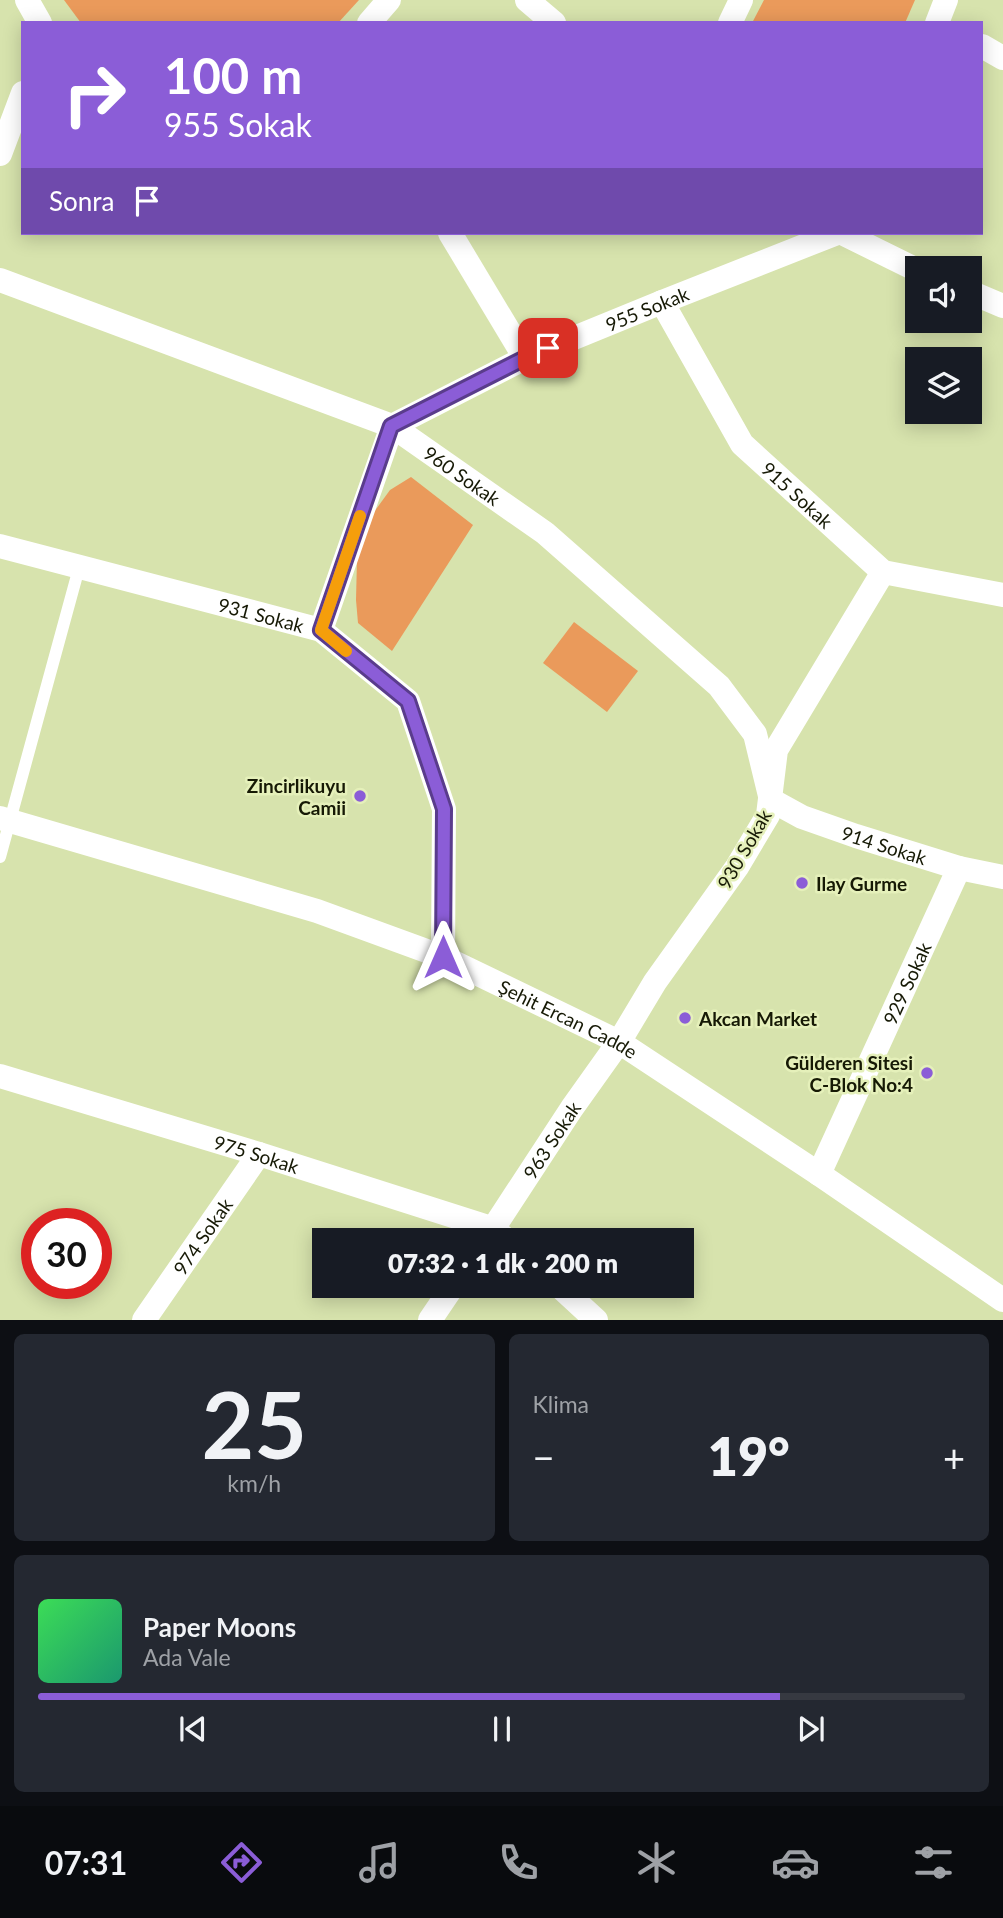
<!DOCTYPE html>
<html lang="tr">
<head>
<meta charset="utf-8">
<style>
  :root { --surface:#171b24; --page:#242831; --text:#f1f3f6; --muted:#9ea1a6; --line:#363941; --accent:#8b5dd7 }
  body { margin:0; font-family:Lato,sans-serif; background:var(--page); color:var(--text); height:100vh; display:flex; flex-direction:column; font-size:26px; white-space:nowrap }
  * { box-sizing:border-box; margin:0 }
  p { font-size:23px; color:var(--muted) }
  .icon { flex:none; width:38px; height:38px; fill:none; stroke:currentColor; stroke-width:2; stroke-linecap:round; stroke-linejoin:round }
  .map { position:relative; height:1320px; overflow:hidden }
  .side { display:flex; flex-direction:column; gap:14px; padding:14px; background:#0d0f14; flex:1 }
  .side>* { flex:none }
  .hud { position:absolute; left:21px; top:21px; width:962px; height:214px; border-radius:0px; box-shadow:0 4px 18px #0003; background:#8b5dd7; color:#fff; overflow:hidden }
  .tools { position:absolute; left:905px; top:256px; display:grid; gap:14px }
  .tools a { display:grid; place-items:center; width:77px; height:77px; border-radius:0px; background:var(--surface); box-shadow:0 4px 18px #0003; font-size:35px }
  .speed { position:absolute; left:21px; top:1208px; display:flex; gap:14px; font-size:35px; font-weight:700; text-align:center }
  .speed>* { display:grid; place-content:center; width:91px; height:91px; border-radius:50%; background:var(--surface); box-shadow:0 4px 18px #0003; line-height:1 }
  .speed .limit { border:10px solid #d22; background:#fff; color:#111 }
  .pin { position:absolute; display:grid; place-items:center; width:60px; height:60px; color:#fff; margin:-30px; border-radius:14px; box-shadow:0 4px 10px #0006 }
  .me { position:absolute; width:77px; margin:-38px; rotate:0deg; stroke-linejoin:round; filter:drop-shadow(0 0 5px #0008) }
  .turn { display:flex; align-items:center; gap:24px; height:147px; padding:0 28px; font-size:32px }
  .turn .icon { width:91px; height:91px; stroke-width:2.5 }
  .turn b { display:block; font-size:49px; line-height:60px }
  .then { display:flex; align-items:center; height:66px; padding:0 28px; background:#0003; gap:14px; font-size:26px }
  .big { font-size:52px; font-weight:800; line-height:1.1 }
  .side .tile { flex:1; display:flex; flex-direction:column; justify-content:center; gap:10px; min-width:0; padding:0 24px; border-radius:10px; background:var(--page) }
  .side .dial { align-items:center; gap:0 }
  .dial b { font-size:91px; line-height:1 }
  .song { display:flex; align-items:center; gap:21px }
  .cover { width:84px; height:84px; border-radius:10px; background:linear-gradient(135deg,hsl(130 70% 55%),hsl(160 70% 35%)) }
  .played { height:7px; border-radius:4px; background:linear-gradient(90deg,var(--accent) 80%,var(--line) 80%) }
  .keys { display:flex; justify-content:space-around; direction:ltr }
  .heat { display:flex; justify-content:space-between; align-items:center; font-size:38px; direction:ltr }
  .side .tiles { flex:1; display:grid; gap:14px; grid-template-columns:1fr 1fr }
  .tile:last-child { grid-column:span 2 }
  .trip { position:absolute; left:312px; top:1228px; width:382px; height:70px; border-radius:0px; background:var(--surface); box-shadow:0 4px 18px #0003; font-weight:800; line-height:70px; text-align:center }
  .tab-bar { display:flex; height:112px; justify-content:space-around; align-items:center; background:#090b0e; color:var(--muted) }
  .tab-bar .icon { width:49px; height:49px }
  .tab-bar .current { color:var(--accent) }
  .tab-bar b { font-size:32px; color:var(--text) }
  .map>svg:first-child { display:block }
</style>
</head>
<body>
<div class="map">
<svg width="1003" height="1320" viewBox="0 0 1003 1320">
  <rect width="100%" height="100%" fill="#d7e3ad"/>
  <!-- green -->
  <g fill="#ea9a5b">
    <polygon points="64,0 359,0 338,23 81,23"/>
    <polygon points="764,0 915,0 905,23 752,23"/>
    <polygon points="411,477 473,525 392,651 358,623 356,600 357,559 374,512 390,490"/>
    <polygon points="574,622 638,671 607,712 543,663"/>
  </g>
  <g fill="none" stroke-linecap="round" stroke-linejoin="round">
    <!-- lane -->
    <polyline stroke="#fff" stroke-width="12" points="0,857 79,568"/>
    <!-- street -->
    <g stroke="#fff" stroke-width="24">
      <polyline points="27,0 40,23"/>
      <polyline points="527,0 554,23"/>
      <polyline points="369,23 389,0"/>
      <polyline points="730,23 741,0"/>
      <polyline points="937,23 946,0"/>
      <polyline points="982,46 1003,58"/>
      <polyline points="0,154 23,93"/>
      <polyline points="450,233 525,358"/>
      <polyline points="842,233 917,270"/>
      <path id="s1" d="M0,280L392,426L545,533L719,686L755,734L771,800"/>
      <polyline points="970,292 1003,306"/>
      <path id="s2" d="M662,302L742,444L883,572L1003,595"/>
      <path id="s3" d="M0,546L321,630L408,701L444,809L443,957"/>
      <path id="s4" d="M321,630L392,426L525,358L662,302L837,233"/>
      <path id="s5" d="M771,800L802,817L856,836L959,868L1003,877"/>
      <path id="s6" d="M0,818L317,911L443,957L619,1042L819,1174L1003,1300"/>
      <path id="s7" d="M0,1076L259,1154L494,1229L508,1241"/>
      <path id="s8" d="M819,1174L959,868"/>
      <path id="s9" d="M485,1241L572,1108L619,1042L655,982L737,867L768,815L776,750L883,572"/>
      <polyline points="559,1286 596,1320"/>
      <path id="s10" d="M144,1320L259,1154"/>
      <polyline points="430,1320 453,1286"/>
    </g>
  </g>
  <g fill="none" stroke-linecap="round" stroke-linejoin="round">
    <defs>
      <polyline id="route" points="443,957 444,809 408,701 321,630 391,426 525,358 548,348"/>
    </defs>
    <!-- route casing -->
    <use href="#route" stroke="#5a3c8c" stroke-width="18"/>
    <!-- route -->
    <use href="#route" stroke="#8b5dd7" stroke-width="12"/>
    <!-- slow -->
    <polyline stroke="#f59e0b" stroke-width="12" points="346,651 321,630 360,516"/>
  </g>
  <!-- markers -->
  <g fill="#8b5dd7" stroke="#e5f0ba" stroke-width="2.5">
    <circle cx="360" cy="796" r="7"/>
    <circle cx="802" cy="883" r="7"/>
    <circle cx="685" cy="1018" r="7"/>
    <circle cx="927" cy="1073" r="7"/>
  </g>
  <g text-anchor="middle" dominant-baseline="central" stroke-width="5" stroke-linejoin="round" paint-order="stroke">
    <!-- street labels -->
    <g font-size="19" fill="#161905" stroke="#e5f0ba">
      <text stroke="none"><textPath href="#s4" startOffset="497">955 Sokak</textPath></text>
      <text stroke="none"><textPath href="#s1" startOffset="504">960 Sokak</textPath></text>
      <text stroke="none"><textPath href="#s2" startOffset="238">915 Sokak</textPath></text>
      <text stroke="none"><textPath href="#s3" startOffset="270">931 Sokak</textPath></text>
      <text stroke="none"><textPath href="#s5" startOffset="122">914 Sokak</textPath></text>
      <text transform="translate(744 849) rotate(-60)">930 Sokak</text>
      <text stroke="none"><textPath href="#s8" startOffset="210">929 Sokak</textPath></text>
      <text stroke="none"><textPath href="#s6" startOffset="604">Şehit Ercan Cadde</textPath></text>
      <text stroke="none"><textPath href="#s9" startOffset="121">963 Sokak</textPath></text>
      <text stroke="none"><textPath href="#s7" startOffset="268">975 Sokak</textPath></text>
      <text stroke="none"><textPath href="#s10" startOffset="102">974 Sokak</textPath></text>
    </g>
    <!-- poi labels -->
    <g font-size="19" font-weight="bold" fill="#161905" stroke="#e5f0ba" text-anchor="end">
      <text x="346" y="785">Zincirlikuyu<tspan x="346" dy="22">Camii</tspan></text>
      <text x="816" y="883" text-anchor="start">Ilay Gurme</text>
      <text x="699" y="1018" text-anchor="start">Akcan Market</text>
      <text x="913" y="1062">Gülderen Sitesi<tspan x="913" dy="22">C-Blok No:4</tspan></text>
    </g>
  </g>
</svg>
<div class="tools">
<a><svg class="icon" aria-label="sound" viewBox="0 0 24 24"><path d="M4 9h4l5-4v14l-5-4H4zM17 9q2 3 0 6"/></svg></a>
<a><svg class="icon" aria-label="layers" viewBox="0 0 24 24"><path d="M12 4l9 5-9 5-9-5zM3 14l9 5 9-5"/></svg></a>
</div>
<div class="speed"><div class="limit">30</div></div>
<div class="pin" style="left:548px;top:348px;background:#d93025"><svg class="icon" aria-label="arrive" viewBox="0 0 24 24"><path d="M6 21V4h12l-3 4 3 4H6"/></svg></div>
<svg class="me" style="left:443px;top:957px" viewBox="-20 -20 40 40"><path d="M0-17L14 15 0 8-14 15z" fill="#8b5dd7" stroke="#fff" stroke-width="4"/></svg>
<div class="trip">07:32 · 1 dk · 200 m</div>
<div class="hud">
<div class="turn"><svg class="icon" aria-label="right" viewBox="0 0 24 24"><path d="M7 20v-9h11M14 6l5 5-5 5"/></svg><div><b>100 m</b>955 Sokak</div></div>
<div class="then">Sonra<svg class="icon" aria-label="arrive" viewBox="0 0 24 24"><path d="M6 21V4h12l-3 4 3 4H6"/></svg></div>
</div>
</div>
<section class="side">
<div class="tiles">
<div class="tile dial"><b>25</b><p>km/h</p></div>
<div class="tile"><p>Klima</p>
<div class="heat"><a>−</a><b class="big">19°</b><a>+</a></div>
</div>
<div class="tile">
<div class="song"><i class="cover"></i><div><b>Paper Moons</b><p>Ada Vale</p></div></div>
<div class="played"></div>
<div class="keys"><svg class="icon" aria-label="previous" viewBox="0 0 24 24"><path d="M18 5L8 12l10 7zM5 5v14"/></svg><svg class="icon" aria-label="pause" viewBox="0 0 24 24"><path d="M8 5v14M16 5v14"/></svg><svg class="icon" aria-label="next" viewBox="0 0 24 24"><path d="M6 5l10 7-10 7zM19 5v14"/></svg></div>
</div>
</div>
</section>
<nav class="tab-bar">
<b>07:31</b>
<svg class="icon current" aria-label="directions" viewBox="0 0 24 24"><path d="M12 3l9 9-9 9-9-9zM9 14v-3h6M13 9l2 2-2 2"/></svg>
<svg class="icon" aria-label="music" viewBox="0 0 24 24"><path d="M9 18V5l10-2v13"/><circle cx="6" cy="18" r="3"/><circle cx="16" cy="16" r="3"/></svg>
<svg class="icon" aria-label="phone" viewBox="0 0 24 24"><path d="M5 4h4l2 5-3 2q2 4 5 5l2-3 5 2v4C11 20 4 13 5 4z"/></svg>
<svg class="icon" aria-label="climate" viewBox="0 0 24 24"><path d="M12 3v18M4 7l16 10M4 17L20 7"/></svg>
<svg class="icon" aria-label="car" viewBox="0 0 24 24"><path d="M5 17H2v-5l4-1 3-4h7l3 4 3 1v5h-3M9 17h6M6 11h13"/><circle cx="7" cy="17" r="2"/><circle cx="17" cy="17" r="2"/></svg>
<svg class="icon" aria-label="filters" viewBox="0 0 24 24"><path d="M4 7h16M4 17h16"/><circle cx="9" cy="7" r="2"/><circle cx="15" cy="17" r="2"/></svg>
</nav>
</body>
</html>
